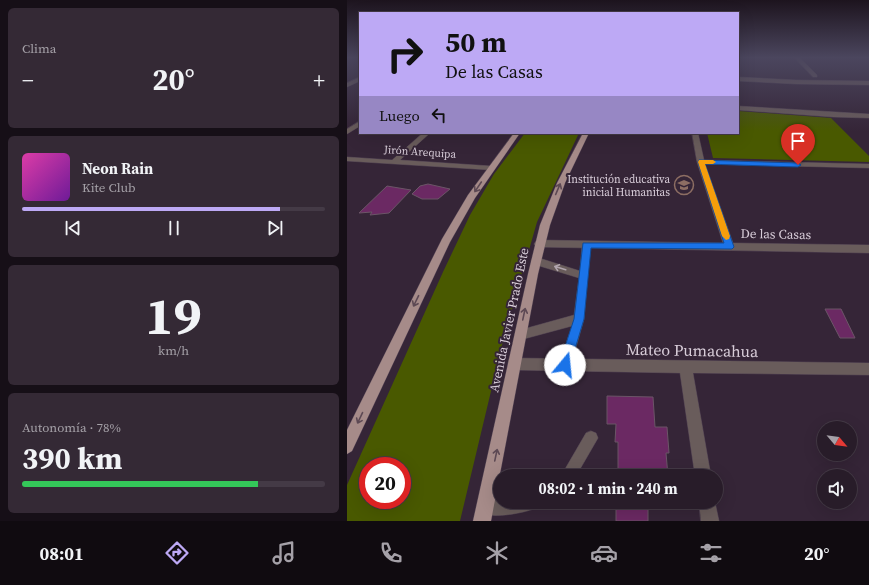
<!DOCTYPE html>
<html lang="es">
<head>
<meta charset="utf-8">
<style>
  :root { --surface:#281c29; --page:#342935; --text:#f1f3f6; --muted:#a5a1a8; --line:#443a46; --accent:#bda9f5 }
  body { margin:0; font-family:"Source Serif 4",serif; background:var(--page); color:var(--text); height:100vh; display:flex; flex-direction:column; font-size:15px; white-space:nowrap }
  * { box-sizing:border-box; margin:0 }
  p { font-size:13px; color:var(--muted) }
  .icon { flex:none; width:22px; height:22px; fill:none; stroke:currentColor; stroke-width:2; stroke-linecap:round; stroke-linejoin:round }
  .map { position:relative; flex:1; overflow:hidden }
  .details { display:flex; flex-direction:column; gap:8px; padding:8px; background:#160f17; width:347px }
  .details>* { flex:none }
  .banner { position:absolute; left:12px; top:12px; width:380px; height:122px; border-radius:0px; box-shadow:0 4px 16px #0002,0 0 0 1px var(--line); background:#bda9f5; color:#111; overflow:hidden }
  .needle { width:26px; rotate:119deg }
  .controls { position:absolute; left:470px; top:421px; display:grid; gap:8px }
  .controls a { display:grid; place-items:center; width:40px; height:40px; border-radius:50%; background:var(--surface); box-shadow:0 4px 16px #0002,0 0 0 1px var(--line); font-size:20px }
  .speed { position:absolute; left:12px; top:457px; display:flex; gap:8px; font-size:20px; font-weight:700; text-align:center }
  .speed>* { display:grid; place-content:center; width:52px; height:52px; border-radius:50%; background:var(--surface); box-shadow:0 4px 16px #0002,0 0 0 1px var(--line); line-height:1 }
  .speed .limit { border:6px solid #d22; background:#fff; color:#111 }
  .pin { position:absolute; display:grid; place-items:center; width:34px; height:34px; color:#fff; margin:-41px -17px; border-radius:50% 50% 50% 0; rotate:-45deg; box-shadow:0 0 4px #0007 }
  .pin .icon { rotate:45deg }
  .me { position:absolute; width:44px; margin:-22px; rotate:17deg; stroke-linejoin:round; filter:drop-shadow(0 0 3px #0008) }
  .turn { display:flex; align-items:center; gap:14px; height:84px; padding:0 20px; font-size:18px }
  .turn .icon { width:52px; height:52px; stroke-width:2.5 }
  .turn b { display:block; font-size:28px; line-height:34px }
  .then { display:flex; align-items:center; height:38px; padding:0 20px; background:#0003; gap:8px; font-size:15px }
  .big { font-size:30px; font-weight:700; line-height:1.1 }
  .details .tile { flex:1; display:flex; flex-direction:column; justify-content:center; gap:6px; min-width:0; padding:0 14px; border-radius:6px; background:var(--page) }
  .details .dial { align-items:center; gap:0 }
  .dial b { font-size:52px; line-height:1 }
  .song { display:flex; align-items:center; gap:12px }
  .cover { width:48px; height:48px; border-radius:6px; background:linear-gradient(135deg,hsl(320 70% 55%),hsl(280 70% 35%)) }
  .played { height:4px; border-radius:2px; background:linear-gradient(90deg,var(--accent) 85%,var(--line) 85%) }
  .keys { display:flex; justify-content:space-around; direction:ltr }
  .heat { display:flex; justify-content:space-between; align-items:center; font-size:22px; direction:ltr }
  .charge { height:6px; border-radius:3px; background:linear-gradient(90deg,#34c759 78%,var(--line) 0) }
  .trip { position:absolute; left:146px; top:469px; width:230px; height:40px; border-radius:20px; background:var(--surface); box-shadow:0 4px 16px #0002,0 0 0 1px var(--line); font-weight:700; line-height:40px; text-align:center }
  .menu { display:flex; height:64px; justify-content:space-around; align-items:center; background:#100b10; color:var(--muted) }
  .menu .icon { width:28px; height:28px }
  .menu .selected { color:var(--accent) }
  .menu b { font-size:18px; color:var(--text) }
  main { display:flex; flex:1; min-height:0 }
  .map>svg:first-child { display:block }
</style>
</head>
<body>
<main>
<section class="details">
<div class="tile"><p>Clima</p>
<div class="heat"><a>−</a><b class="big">20°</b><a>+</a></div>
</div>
<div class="tile">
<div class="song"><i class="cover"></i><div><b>Neon Rain</b><p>Kite Club</p></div></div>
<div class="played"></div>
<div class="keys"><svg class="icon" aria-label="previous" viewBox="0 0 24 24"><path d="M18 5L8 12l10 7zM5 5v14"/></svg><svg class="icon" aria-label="pause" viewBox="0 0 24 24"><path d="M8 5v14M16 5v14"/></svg><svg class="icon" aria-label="next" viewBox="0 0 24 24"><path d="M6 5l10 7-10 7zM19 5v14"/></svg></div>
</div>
<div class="tile dial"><b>19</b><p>km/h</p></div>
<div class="tile"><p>Autonomía · 78%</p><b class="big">390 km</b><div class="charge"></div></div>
</section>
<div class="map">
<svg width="522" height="521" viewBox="0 0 522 521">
  <rect width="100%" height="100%" fill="#352537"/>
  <!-- green -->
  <g fill="#495900" fill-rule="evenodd">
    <polygon points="391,111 484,118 522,156 522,162 366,158 360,133 391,133"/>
    <path d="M178,133H232L190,222L156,341L113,521H0V485L96,272L123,215L147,174ZM21,466H55V500H21Z"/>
  </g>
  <!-- building -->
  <g fill="#6b2963" stroke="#6b5567">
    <polygon points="81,184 103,189 91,199 75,199 65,194 73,186"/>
    <polygon points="40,186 64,190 42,213 23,215 25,212 12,213"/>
    <polygon points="478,309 494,309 508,338 493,338"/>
    <polygon points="260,396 306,397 308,427 320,427 322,453 319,453 321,476 271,475 271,442 268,442 269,424 260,424"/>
    <rect x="269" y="502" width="32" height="19"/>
  </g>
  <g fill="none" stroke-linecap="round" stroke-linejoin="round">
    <defs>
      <g id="service">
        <polygon points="239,242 243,245 237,319 224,365 222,369 218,371 214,369 212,365 225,326 173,340 169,339 168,335 169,331 173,330 227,315 232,278 186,264 184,261 186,258 189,257 233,271 235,245"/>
        <polygon points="244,431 249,433 251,438 229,476 214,476 239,433"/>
        <path d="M138,500H153V502H194L192,507C178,513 147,519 133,513L130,508L133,503Z"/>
      </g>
      <g id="minor">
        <polygon points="448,58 453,58 470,75 470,77 466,77"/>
        <polygon points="13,77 13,81 0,87 0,83"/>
        <polygon points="391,106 522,114 522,118 486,117 391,110"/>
        <polygon points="13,121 13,126 0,134 0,129"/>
        <polygon points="76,133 83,133 53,160 144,166 148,168 144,170 0,161 0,157 45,160"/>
        <polygon points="345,133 351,133 357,160 522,164 522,168 358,164 386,243 522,245 522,253 189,247 187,244 189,241 192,240 376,243 350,162"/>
        <polygon points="167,358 522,363 522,375 346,373 364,476 348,476 333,373 167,370 162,369 161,364 162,359"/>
        <polygon points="352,502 368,502 372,521 354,521"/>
      </g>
      <polygon id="tertiary" points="391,77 449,80 522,81 522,85 449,84 391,81"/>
      <g id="primary">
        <polygon points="167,133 173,133 128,198 103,242 5,451 0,454 0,430 95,239 121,195"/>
        <polygon points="236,133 242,133 218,183 203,225 191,274 144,521 126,521 181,274 193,225 210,183"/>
      </g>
    </defs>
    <!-- service casing -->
    <use href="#service" stroke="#4f4051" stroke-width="1"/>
    <!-- minor casing -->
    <use href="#minor" stroke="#4f4051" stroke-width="1"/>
    <!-- tertiary casing -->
    <use href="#tertiary" stroke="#4f4051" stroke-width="1"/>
    <!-- primary casing -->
    <use href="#primary" stroke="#4f4051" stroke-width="1"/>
    <!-- service -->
    <use href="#service" fill="#695c5b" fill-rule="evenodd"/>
    <!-- minor -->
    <use href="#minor" fill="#695c5b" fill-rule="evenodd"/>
    <!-- tertiary -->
    <use href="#tertiary" fill="#695c5b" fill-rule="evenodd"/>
    <!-- primary -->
    <use href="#primary" fill="#a68b89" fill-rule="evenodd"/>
  </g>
  <!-- one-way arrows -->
  <defs><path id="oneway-shaft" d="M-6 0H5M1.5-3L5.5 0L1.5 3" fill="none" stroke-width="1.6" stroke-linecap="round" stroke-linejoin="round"/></defs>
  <g stroke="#5d4954">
    <use href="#oneway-shaft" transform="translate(131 187) rotate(124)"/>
    <use href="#oneway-shaft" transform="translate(211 189) rotate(-67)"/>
    <use href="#oneway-shaft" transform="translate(69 301) rotate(116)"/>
    <use href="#oneway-shaft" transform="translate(177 314) rotate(-78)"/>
    <use href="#oneway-shaft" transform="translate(13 418) rotate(115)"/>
    <use href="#oneway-shaft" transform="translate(149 455) rotate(-78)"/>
  </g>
  <use stroke="#b1a5ad" href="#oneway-shaft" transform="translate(213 268) rotate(-163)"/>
  <!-- sky -->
  <linearGradient id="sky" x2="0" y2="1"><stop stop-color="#1d141e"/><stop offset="0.44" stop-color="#4b465e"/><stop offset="1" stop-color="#4b465e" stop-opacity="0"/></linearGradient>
  <rect width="522" height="131" fill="url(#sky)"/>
  <!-- route -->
  <polygon fill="#1a73e8" stroke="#114b97" points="352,160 451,163 454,165 451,167 358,164 387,247 385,249 244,248 237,319 222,369 218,371 214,369 212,365 227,319 236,243 377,243 351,162"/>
  <!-- slow -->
  <polygon fill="#f59e0b" points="352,160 366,160 369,162 366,164 358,164 383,236 382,239 379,240 375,236 351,162"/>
  <!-- icons -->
  <defs>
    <symbol id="school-ring" viewBox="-11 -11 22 22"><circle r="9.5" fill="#352537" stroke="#8d6e63" stroke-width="1.5"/><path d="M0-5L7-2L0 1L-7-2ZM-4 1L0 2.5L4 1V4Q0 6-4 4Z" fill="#8d6e63"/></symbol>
  </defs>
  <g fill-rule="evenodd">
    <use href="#school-ring" x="326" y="174" width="22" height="22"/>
  </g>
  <g text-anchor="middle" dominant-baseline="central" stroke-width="4" stroke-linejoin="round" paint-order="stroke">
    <!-- far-street labels -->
    <g font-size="11" fill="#d8cdd9" stroke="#352537">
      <text transform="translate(73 152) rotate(4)">Jirón Arequipa</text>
    </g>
    <!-- far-poi labels -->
    <g font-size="11" fill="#d8cdd9" stroke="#352537" text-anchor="end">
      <text x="323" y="179">Institución educativa<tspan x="323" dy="13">inicial Humanitas</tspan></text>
    </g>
    <!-- street labels -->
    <g font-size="13" fill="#d8cdd9" stroke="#352537">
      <text transform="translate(429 234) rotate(1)">De las Casas</text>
      <text transform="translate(162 320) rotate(-78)">Avenida Javier Prado Este</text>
    </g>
    <!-- near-street labels -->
    <g font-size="16" fill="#d8cdd9" stroke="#352537">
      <text transform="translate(345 350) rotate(1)">Mateo Pumacahua</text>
    </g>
  </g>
</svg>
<div class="controls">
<a><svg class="needle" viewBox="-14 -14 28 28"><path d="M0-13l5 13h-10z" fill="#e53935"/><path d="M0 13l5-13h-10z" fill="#a5a1a8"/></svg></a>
<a><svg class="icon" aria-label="sound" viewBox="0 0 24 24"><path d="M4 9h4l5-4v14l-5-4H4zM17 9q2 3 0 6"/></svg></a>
</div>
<div class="speed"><div class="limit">20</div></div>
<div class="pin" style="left:451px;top:165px;background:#d93025"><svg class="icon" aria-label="arrive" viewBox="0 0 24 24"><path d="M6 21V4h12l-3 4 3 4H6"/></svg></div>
<svg class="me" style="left:218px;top:365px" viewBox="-20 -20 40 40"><circle r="19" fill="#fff"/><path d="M0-13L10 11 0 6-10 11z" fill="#1a73e8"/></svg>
<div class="trip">08:02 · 1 min · 240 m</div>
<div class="banner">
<div class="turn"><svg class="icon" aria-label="right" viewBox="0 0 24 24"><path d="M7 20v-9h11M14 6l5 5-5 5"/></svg><div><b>50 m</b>De las Casas</div></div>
<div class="then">Luego<svg class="icon" aria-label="left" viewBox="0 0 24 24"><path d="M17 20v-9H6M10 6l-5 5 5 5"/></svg></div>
</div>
</div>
</main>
<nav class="menu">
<b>08:01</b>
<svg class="icon selected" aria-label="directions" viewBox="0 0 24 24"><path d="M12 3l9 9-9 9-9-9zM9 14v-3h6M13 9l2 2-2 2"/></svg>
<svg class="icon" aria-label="music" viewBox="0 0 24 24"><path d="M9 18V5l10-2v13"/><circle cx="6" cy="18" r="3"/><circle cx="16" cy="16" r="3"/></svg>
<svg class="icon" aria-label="phone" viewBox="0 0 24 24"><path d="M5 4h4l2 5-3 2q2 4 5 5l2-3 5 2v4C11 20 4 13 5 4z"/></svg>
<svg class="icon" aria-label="climate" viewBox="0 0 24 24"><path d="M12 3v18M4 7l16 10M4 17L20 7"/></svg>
<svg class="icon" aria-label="car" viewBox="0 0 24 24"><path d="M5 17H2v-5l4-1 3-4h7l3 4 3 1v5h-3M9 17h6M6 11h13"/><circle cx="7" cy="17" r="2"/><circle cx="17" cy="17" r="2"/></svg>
<svg class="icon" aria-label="filters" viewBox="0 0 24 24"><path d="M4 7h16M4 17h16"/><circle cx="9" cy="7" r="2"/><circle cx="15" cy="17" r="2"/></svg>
<b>20°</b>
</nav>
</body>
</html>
